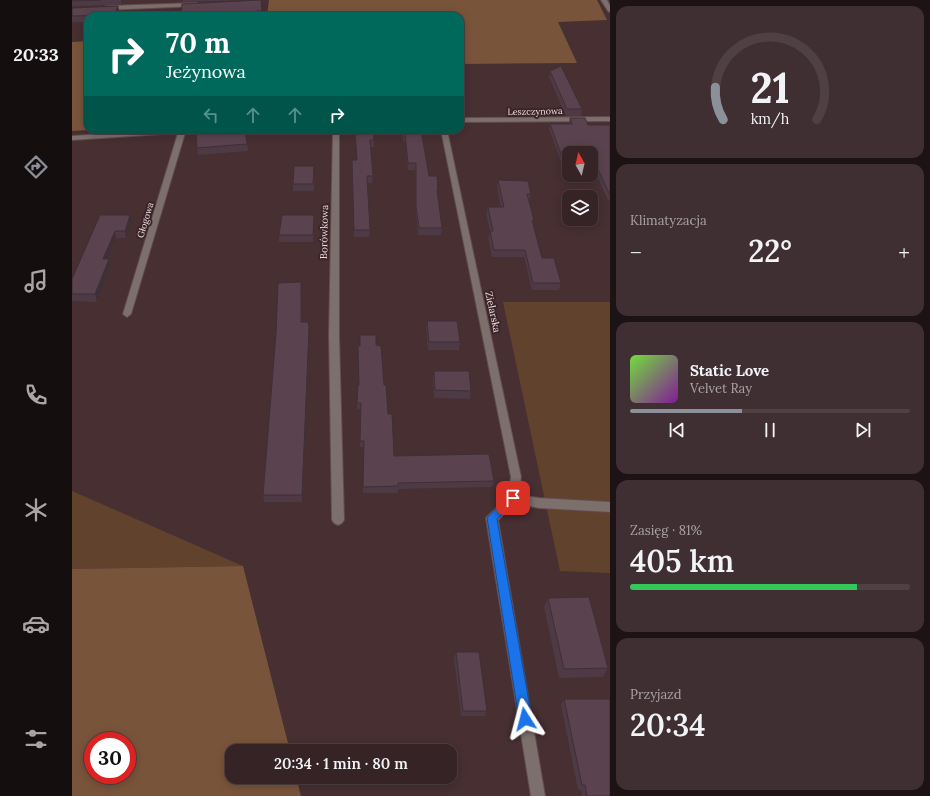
<!DOCTYPE html>
<html lang="pl">
<head>
<meta charset="utf-8">
<style>
  :root { --surface:#352326; --page:#402f32; --text:#f1f3f6; --muted:#aaa4a7; --line:#4f4043; --accent:#8c9099 }
  body { margin:0; font-family:Lora,serif; background:var(--page); color:var(--text); height:100vh; display:flex; flex-direction:column; font-size:15px; white-space:nowrap }
  * { box-sizing:border-box; margin:0 }
  p { font-size:13px; color:var(--muted) }
  .icon { flex:none; width:22px; height:22px; fill:none; stroke:currentColor; stroke-width:2; stroke-linecap:round; stroke-linejoin:round }
  .map { position:relative; flex:1; overflow:hidden }
  .drawer { display:flex; flex-direction:column; gap:6px; padding:6px; background:#1d1315; width:320px }
  .drawer>* { flex:none }
  .banner { position:absolute; left:12px; top:12px; width:380px; height:122px; border-radius:12px; box-shadow:0 2px 10px #0003,0 0 0 1px var(--line); background:#00695c; color:#fff; overflow:hidden }
  .needle { width:26px; rotate:352deg }
  .buttons { position:absolute; left:490px; top:146px; display:grid; gap:8px }
  .buttons a { display:grid; place-items:center; width:36px; height:36px; border-radius:8px; background:var(--surface); box-shadow:0 2px 10px #0003,0 0 0 1px var(--line); font-size:20px }
  .speed { position:absolute; left:12px; top:732px; display:flex; gap:8px; font-size:20px; font-weight:700; text-align:center }
  .speed>* { display:grid; place-content:center; width:52px; height:52px; border-radius:50%; background:var(--surface); box-shadow:0 2px 10px #0003,0 0 0 1px var(--line); line-height:1 }
  .speed .limit { border:6px solid #d22; background:#fff; color:#111 }
  .pin { position:absolute; display:grid; place-items:center; width:34px; height:34px; color:#fff; margin:-17px; border-radius:8px; box-shadow:0 2px 6px #0006 }
  .me { position:absolute; width:44px; margin:-22px; rotate:351deg; stroke-linejoin:round; filter:drop-shadow(0 0 3px #0008) }
  .turn { display:flex; align-items:center; gap:14px; height:84px; padding:0 16px; font-size:18px }
  .turn .icon { width:52px; height:52px; stroke-width:2.5 }
  .turn b { display:block; font-size:28px; line-height:34px }
  .lanes { display:flex; align-items:center; height:38px; padding:0 16px; background:#0003; justify-content:center; gap:20px; direction:ltr }
  .lanes .off { opacity:.35 }
  .big { font-size:30px; font-weight:600; line-height:1.1 }
  .drawer .card { flex:1; display:flex; flex-direction:column; justify-content:center; gap:6px; min-width:0; padding:0 14px; border-radius:12px; background:var(--page) }
  .drawer .dial { align-items:center; gap:0 }
  .dial svg { height:104px; overflow:visible; fill:none; stroke:var(--line); stroke-width:7; stroke-linecap:round; text-anchor:middle }
  .dial text { fill:var(--text); stroke:none }
  .song { display:flex; align-items:center; gap:12px }
  .cover { width:48px; height:48px; border-radius:6px; background:linear-gradient(135deg,hsl(100 70% 55%),hsl(290 70% 35%)) }
  .played { height:4px; border-radius:2px; background:linear-gradient(90deg,var(--accent) 40%,var(--line) 40%) }
  .keys { display:flex; justify-content:space-around; direction:ltr }
  .heat { display:flex; justify-content:space-between; align-items:center; font-size:22px; direction:ltr }
  .charge { height:6px; border-radius:3px; background:linear-gradient(90deg,#34c759 81%,var(--line) 0) }
  .trip { position:absolute; left:153px; top:744px; width:232px; height:40px; border-radius:12px; background:var(--surface); box-shadow:0 2px 10px #0003,0 0 0 1px var(--line); font-weight:600; line-height:40px; text-align:center }
  main { display:flex; flex:1; min-height:0 }
  .tab-bar { display:flex; flex-direction:column; width:72px; justify-content:space-around; align-items:center; background:#150e0f; color:var(--muted) }
  .tab-bar .icon { width:28px; height:28px }
  .tab-bar .on { color:var(--accent) }
  .tab-bar b { font-size:18px; color:var(--text) }
  .map>svg:first-child { display:block }
</style>
</head>
<body>
<main>
<nav class="tab-bar">
<b>20:33</b>
<svg class="icon on" aria-label="directions" viewBox="0 0 24 24"><path d="M12 3l9 9-9 9-9-9zM9 14v-3h6M13 9l2 2-2 2"/></svg>
<svg class="icon" aria-label="music" viewBox="0 0 24 24"><path d="M9 18V5l10-2v13"/><circle cx="6" cy="18" r="3"/><circle cx="16" cy="16" r="3"/></svg>
<svg class="icon" aria-label="phone" viewBox="0 0 24 24"><path d="M5 4h4l2 5-3 2q2 4 5 5l2-3 5 2v4C11 20 4 13 5 4z"/></svg>
<svg class="icon" aria-label="climate" viewBox="0 0 24 24"><path d="M12 3v18M4 7l16 10M4 17L20 7"/></svg>
<svg class="icon" aria-label="car" viewBox="0 0 24 24"><path d="M5 17H2v-5l4-1 3-4h7l3 4 3 1v5h-3M9 17h6M6 11h13"/><circle cx="7" cy="17" r="2"/><circle cx="17" cy="17" r="2"/></svg>
<svg class="icon" aria-label="filters" viewBox="0 0 24 24"><path d="M4 7h16M4 17h16"/><circle cx="9" cy="7" r="2"/><circle cx="15" cy="17" r="2"/></svg>
</nav>
<div class="map">
<svg width="538" height="796" viewBox="0 0 538 796">
  <rect width="100%" height="100%" fill="#472f32"/>
  <!-- green -->
  <g fill="#61432d">
    <polygon points="431,302 538,302 538,573 488,571"/>
    <polygon points="0,491 171,566 0,569"/>
  </g>
  <!-- forest -->
  <g fill="#78543a" fill-rule="evenodd">
    <polygon points="197,0 525,0 535,20 486,22 505,63 388,64 388,16 195,16"/>
    <polygon points="16,41 16,130 0,131 0,42"/>
    <path d="M171,566L218,751H160V777H224L229,796H0V569ZM21,741H55V775H21Z"/>
  </g>
  <g fill="none" stroke-linecap="round" stroke-linejoin="round">
    <defs>
      <g id="minor">
        <polygon points="529,0 535,0 538,6 538,12 536,11"/>
        <polygon points="124,3 126,4 126,6 34,10 31,8 34,6"/>
        <polygon points="538,117 538,121 388,122 388,118"/>
        <polygon points="92,130 126,130 123,132 113,133 59,314 55,317 51,314 106,133 0,140 0,136"/>
        <polygon points="261,130 267,130 267,335 272,520 270,523 266,525 262,523 260,520 257,335"/>
        <polygon points="369,130 375,130 449,477 447,495 467,498 538,502 538,512 467,508 443,503 426,520 473,796 459,796 414,518 436,496 439,477"/>
      </g>
    </defs>
    <!-- minor casing -->
    <use href="#minor" stroke="#624b4e" stroke-width="2"/>
    <!-- minor -->
    <use href="#minor" fill="#7c6f6c" fill-rule="evenodd"/>
  </g>
  <!-- wall -->
  <g fill="#4d3a44">
    <polygon points="0,0 52,0 50,5 0,6"/>
    <polygon points="111,0 178,0 111,2"/>
    <polygon points="189,0 190,16 109,16"/>
    <polygon points="46,6 47,12 45,16 16,16 16,22 0,22 0,8"/>
    <polygon points="478,71 510,109 509,116 494,116 477,77"/>
    <polygon points="498,118 516,125 538,125 538,200 536,200 522,170 519,170 519,153 497,153 497,170 492,170 477,129 478,124 497,124 497,123"/>
    <polygon points="282,130 301,130 302,140 302,147 298,147 301,176 300,183 295,183 298,230 297,237 282,237 280,167 280,160 285,160"/>
    <polygon points="329,130 349,130 357,176 366,191 366,196 370,228 369,235 346,235 344,213 343,170 336,170 333,141 331,141"/>
    <polygon points="175,144 176,151 126,155 125,148"/>
    <polygon points="242,173 242,191 221,191 221,184"/>
    <polygon points="426,180 459,194 457,201 462,220 461,225 470,258 489,283 487,290 460,290 452,257 420,257 416,238 418,231 414,214 416,207 429,207 425,187"/>
    <polygon points="28,215 60,222 54,238 44,238 36,259 37,259 39,266 25,302 0,301 0,279"/>
    <polygon points="242,215 242,222 241,242 207,242 207,235"/>
    <polygon points="229,282 230,322 237,327 237,335 230,502 192,502 191,495"/>
    <polygon points="355,321 388,342 387,350 356,350 354,328"/>
    <polygon points="288,335 304,345 312,385 322,456 422,481 420,487 326,489 326,493 291,493 291,447 288,447 289,409 285,409 286,385 287,385"/>
    <polygon points="362,371 399,391 398,399 362,398 361,378"/>
    <polygon points="476,598 536,668 531,677 487,678 472,607"/>
    <polygon points="384,652 415,711 413,716 389,716 382,658"/>
    <polygon points="492,699 538,796 510,796 509,790 506,790 489,705"/>
  </g>
  <!-- shaded-wall -->
  <g fill="#3f2f37">
    <polygon points="49,0 52,0 50,5"/>
    <polygon points="46,6 47,12 45,16 43,16"/>
    <polygon points="58,215 60,222 54,238 53,231"/>
    <polygon points="43,231 44,238 33,266 31,259"/>
    <polygon points="37,259 39,266 25,302 23,294"/>
    <polygon points="237,327 237,335 230,502 230,495"/>
  </g>
  <!-- building -->
  <g fill="#5a434f" stroke="#3f2f37">
    <polygon points="0,0 29,0 0,1"/>
    <polygon points="189,0 190,11 184,11 183,16 109,16 110,4"/>
    <polygon points="46,6 42,15 0,16 0,8"/>
    <polygon points="489,66 510,109 495,109 478,71"/>
    <polygon points="498,118 513,118 516,125 538,125 538,195 524,165 519,165 519,153 497,153 497,165 493,165 478,124 500,124"/>
    <polygon points="166,130 173,130 175,144 125,148 124,133"/>
    <polygon points="283,130 301,130 302,140 298,140 301,176 295,176 298,230 282,230 280,160 285,160"/>
    <polygon points="331,130 349,130 357,176 365,176 366,191 365,190 370,228 347,228 344,206 344,163 336,163 333,134 331,134"/>
    <polygon points="222,166 242,166 241,184 221,184"/>
    <polygon points="426,180 456,181 459,194 455,194 462,220 460,220 470,258 482,258 489,283 461,283 453,250 422,250 418,231 421,231 416,207 432,207"/>
    <polygon points="28,215 58,215 53,231 43,231 31,259 37,259 23,294 0,294 0,279"/>
    <polygon points="210,215 242,215 241,235 207,235"/>
    <polygon points="229,282 229,322 236,322 237,327 230,495 191,495 204,334 206,283"/>
    <polygon points="355,321 385,321 388,342 357,342"/>
    <polygon points="288,335 304,335 304,345 309,346 312,385 314,385 316,414 320,414 322,456 417,454 422,481 326,483 326,486 291,487 292,441 288,441 289,403 285,403 286,385 287,385 286,345 288,346"/>
    <polygon points="362,371 397,371 399,391 363,390"/>
    <polygon points="517,597 536,668 492,669 476,598"/>
    <polygon points="384,652 407,652 415,711 391,711"/>
    <polygon points="492,699 538,699 538,796 515,796 513,785 510,785"/>
  </g>
  <!-- route -->
  <polygon fill="#1a73e8" stroke="#114b97" points="441,494 445,495 446,498 445,501 425,519 460,719 458,723 453,725 449,723 447,719 415,518 437,495"/>
  <g text-anchor="middle" dominant-baseline="central" stroke-width="4" stroke-linejoin="round" paint-order="stroke">
    <!-- far-street labels -->
    <g font-size="9" fill="#eedee0" stroke="#3c2528">
      <text transform="translate(463 111) rotate(-1)">Leszczynowa</text>
      <text transform="translate(73 220) rotate(-73)">Głogowa</text>
    </g>
    <!-- street labels -->
    <g font-size="10" fill="#eedee0" stroke="#3c2528">
      <text transform="translate(252 232) rotate(-89)">Borówkowa</text>
      <text transform="translate(421 312) rotate(78)">Zielarska</text>
    </g>
  </g>
</svg>
<div class="buttons">
<a><svg class="needle" viewBox="-14 -14 28 28"><path d="M0-13l5 13h-10z" fill="#e53935"/><path d="M0 13l5-13h-10z" fill="#aaa4a7"/></svg></a>
<a><svg class="icon" aria-label="layers" viewBox="0 0 24 24"><path d="M12 4l9 5-9 5-9-5zM3 14l9 5 9-5"/></svg></a>
</div>
<div class="speed"><div class="limit">30</div></div>
<div class="pin" style="left:441px;top:498px;background:#d93025"><svg class="icon" aria-label="arrive" viewBox="0 0 24 24"><path d="M6 21V4h12l-3 4 3 4H6"/></svg></div>
<svg class="me" style="left:453px;top:719px" viewBox="-20 -20 40 40"><path d="M0-17L14 15 0 8-14 15z" fill="#1a73e8" stroke="#fff" stroke-width="4"/></svg>
<div class="trip">20:34 · 1 min · 80 m</div>
<div class="banner">
<div class="turn"><svg class="icon" aria-label="right" viewBox="0 0 24 24"><path d="M7 20v-9h11M14 6l5 5-5 5"/></svg><div><b>70 m</b>Jeżynowa</div></div>
<div class="lanes"><svg class="icon off" aria-label="left" viewBox="0 0 24 24"><path d="M17 20v-9H6M10 6l-5 5 5 5"/></svg><svg class="icon off" aria-label="ahead" viewBox="0 0 24 24"><path d="M12 20V5M6 11l6-6 6 6"/></svg><svg class="icon off" aria-label="ahead" viewBox="0 0 24 24"><path d="M12 20V5M6 11l6-6 6 6"/></svg><svg class="icon" aria-label="right" viewBox="0 0 24 24"><path d="M7 20v-9h11M14 6l5 5-5 5"/></svg></div>
</div>
</div>
<section class="drawer">
<div class="card dial"><svg viewBox="0 0 100 80">
<path d="M14 69A42 42 0 1 1 86 69"/>
<path d="M14 69A42 42 0 0 1 8 44" stroke="#8c9099"/>
<text x="50" y="56" font-size="32" font-weight="700">21</text>
<text x="50" y="72" font-size="11">km/h</text>
</svg></div>
<div class="card"><p>Klimatyzacja</p>
<div class="heat"><a>−</a><b class="big">22°</b><a>+</a></div>
</div>
<div class="card">
<div class="song"><i class="cover"></i><div><b>Static Love</b><p>Velvet Ray</p></div></div>
<div class="played"></div>
<div class="keys"><svg class="icon" aria-label="previous" viewBox="0 0 24 24"><path d="M18 5L8 12l10 7zM5 5v14"/></svg><svg class="icon" aria-label="pause" viewBox="0 0 24 24"><path d="M8 5v14M16 5v14"/></svg><svg class="icon" aria-label="next" viewBox="0 0 24 24"><path d="M6 5l10 7-10 7zM19 5v14"/></svg></div>
</div>
<div class="card"><p>Zasięg · 81%</p><b class="big">405 km</b><div class="charge"></div></div>
<div class="card"><p>Przyjazd</p><b class="big">20:34</b></div>
</section>
</main>
</body>
</html>
